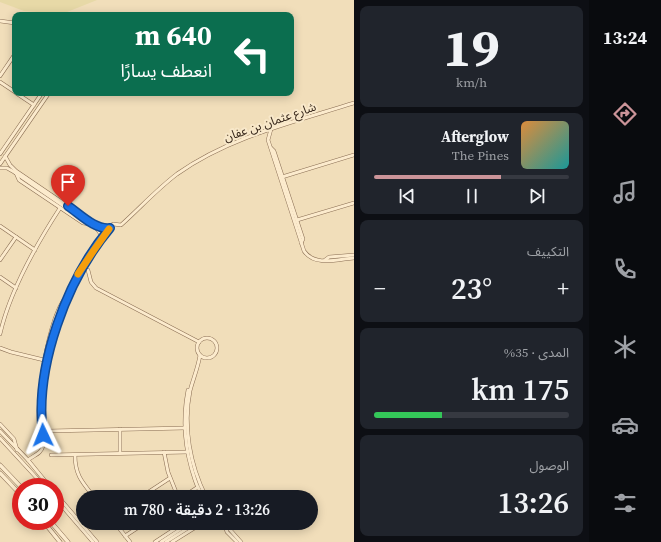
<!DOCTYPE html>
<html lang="ar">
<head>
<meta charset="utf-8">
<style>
  :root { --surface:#171b24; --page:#20242c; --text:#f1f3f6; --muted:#9ea1a6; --line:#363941; --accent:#cb9499 }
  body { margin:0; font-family:"Source Serif 4","Noto Sans Arabic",serif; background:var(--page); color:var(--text); direction:rtl; height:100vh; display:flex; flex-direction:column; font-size:15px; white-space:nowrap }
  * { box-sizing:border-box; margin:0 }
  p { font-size:13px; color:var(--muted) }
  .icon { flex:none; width:22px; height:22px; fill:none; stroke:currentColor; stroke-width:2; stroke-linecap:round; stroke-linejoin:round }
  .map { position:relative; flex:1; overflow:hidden; direction:ltr }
  .side { display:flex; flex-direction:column; gap:6px; padding:6px; background:#0d0f14; width:235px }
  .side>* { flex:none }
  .top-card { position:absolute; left:12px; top:12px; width:282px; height:84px; border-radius:8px; box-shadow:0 2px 10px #0003; direction:rtl; background:#0b6e4f; color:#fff; overflow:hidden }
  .speed { position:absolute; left:12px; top:478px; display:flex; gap:8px; font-size:20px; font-weight:700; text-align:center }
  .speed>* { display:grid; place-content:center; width:52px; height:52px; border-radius:50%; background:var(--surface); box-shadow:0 2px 10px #0003; line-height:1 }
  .speed .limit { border:6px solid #d22; background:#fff; color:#111 }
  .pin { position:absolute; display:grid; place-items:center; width:34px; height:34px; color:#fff; margin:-41px -17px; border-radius:50% 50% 50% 0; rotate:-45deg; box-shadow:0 0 4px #0007 }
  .pin .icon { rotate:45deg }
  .me { position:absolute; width:44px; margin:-22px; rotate:358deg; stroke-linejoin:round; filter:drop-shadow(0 0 3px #0008) }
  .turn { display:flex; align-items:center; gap:14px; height:84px; padding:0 16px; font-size:18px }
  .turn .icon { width:52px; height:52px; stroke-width:2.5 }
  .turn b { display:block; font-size:28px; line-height:34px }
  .big { font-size:30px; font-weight:600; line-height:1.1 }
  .side .tile { flex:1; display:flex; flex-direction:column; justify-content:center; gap:6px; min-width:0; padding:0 14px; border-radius:8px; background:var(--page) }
  .side .dial { align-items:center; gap:0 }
  .dial b { font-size:52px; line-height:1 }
  .song { display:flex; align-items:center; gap:12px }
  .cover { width:48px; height:48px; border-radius:6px; background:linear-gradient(135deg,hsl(30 70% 55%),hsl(180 70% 35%)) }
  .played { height:4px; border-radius:2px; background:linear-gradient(90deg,var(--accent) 65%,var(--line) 65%) }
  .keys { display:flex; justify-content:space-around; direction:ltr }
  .heat { display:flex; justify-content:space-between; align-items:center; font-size:22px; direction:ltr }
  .charge { height:6px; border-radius:3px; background:linear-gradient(90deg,#34c759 35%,var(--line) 0) }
  .trip { position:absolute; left:76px; top:490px; width:242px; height:40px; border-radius:20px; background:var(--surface); box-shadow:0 2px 10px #0003; font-weight:600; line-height:40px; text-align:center; direction:rtl }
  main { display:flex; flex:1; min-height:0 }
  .menu { display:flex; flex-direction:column; width:72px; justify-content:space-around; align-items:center; background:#090b0e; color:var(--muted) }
  .menu .icon { width:28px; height:28px }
  .menu .selected { color:var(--accent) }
  .menu b { font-size:18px; color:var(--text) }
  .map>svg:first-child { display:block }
</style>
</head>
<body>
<main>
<nav class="menu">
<b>13:24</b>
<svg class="icon selected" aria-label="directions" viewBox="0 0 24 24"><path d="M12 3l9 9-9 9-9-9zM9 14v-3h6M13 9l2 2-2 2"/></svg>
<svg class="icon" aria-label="music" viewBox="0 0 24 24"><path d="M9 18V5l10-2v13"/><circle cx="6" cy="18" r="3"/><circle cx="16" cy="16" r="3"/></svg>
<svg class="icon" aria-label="phone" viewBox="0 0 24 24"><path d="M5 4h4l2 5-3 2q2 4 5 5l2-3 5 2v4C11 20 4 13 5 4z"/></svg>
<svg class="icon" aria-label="climate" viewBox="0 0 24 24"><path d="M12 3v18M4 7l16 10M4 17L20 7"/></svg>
<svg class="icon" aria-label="car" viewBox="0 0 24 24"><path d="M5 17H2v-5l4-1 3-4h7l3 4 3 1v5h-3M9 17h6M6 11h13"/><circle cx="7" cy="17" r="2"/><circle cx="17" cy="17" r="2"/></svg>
<svg class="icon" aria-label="filters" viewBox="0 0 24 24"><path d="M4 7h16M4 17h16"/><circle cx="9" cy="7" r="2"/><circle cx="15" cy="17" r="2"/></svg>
</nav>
<section class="side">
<div class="tile dial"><b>19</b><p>km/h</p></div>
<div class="tile">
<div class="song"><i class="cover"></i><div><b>Afterglow</b><p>The Pines</p></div></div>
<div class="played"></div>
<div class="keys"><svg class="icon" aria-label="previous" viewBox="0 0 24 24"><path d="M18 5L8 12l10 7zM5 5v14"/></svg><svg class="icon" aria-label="pause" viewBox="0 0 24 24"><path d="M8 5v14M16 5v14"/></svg><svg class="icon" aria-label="next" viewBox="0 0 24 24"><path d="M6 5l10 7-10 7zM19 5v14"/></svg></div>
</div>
<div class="tile"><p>التكييف</p>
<div class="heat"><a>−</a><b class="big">23°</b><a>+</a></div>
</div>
<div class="tile"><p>المدى · 35%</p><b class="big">175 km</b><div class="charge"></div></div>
<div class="tile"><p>الوصول</p><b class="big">13:26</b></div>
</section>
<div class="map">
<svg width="354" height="542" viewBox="0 0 354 542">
  <rect width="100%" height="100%" fill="#f1deba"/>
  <!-- farmland -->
  <polygon fill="#e7d9a7" points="0,0 97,0 62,14 24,11 0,2"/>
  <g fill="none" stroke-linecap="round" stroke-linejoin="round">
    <defs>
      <g id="minor">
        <polyline points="0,21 15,23"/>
        <polyline points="0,76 15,54"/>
        <polyline points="0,82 15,92"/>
        <polyline points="16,93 34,105"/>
        <path d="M271,129L268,140L304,251C315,267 338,259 354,258"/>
        <polyline points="271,148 274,151 303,239 301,243"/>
        <polyline points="0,154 42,93"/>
        <polyline points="5,156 10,165 16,171 94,224 102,228 110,228"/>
        <polyline points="0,164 49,93"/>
        <polyline points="0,168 7,168 14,172 97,229 100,233 102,238"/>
        <polyline points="16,173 19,180 83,223 90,224"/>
        <polyline points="282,177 354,155"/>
        <polyline points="297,220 354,203"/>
        <polyline points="0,226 35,250"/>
        <polyline points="0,260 16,237"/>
        <polyline points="325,260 329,257 354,255"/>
        <polyline points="88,270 91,282 96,288 199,342"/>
        <polyline points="0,277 16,288"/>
        <path d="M0,334C10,290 36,245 60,208"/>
        <circle cx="207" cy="348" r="10"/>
        <polyline points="0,348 11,352 44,360"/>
        <path d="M200,355C198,368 193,379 190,391C183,427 190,465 206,497"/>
        <path d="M188,390C182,420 185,451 195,480C197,486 199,492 204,496"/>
        <polyline points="0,424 14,439 17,450"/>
        <polyline points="120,429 120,453"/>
        <polyline points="0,431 28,460 50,487"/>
        <polyline points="49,431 185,428"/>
        <path d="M42,434C31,416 50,306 68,296"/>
        <polyline points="0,438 45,487"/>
        <polyline points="164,452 168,472 178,497"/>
        <polyline points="51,455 188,452"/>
        <path d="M75,455C75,475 82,482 94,497"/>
        <path d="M28,460C34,455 41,454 43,446C45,441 43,436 42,431C42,425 42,419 42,412C43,386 47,359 54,334C67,293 86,257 113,224L121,225C140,208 156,190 177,174C229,137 294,122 354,103"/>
        <polyline points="55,493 97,542"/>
        <polyline points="141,497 170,478"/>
        <polyline points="183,497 198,487"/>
        <polyline points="55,498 93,542"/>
        <polyline points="115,523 130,542"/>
        <polyline points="224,523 241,542"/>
        <polyline points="225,526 227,532 237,542"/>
        <polyline points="125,536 145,523"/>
        <polyline points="155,542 184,523"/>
        <polyline points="161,542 190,523"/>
        <polyline points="166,542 196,523"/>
        <polyline points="172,542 196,527 197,523"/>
      </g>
      <g id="tertiary">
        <polyline points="0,465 21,487"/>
        <polyline points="0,473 21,495"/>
        <polyline points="43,521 60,542"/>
        <polyline points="50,521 68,542"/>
      </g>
    </defs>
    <!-- minor casing -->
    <use href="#minor" stroke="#896d53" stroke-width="4"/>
    <!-- tertiary casing -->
    <use href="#tertiary" stroke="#896d53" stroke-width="4.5"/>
    <!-- minor -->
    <use href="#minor" stroke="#fcebcd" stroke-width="3"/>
    <!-- tertiary -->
    <use href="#tertiary" stroke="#fcebcd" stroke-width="3.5"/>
  </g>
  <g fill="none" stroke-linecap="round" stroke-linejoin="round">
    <defs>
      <path id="route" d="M43,435C34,367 67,279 110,228C95,230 80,214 68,206"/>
    </defs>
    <!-- route casing -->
    <use href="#route" stroke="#114b97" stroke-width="10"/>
    <!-- route -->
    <use href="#route" stroke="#1a73e8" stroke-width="7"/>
    <!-- slow -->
    <polyline stroke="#f59e0b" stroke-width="7" points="78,274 94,250 109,229"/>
  </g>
  <g text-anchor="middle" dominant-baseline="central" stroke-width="4" stroke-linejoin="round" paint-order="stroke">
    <!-- street labels -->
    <g font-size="12" fill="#36261a" stroke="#f8e8ca">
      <text transform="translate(270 122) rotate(-19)">شارع عثمان بن عفان</text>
    </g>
  </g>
</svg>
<div class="speed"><div class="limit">30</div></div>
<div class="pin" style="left:68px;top:206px;background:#d93025"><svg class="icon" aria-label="arrive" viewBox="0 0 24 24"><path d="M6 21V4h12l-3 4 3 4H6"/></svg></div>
<svg class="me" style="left:43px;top:435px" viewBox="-20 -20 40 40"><path d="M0-17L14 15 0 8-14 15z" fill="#1a73e8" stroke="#fff" stroke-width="4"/></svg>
<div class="trip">13:26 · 2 دقيقة · 780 m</div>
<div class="top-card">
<div class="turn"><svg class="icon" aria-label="left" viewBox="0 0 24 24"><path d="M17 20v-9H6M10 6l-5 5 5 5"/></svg><div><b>640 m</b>انعطف يسارًا</div></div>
</div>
</div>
</main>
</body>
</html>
